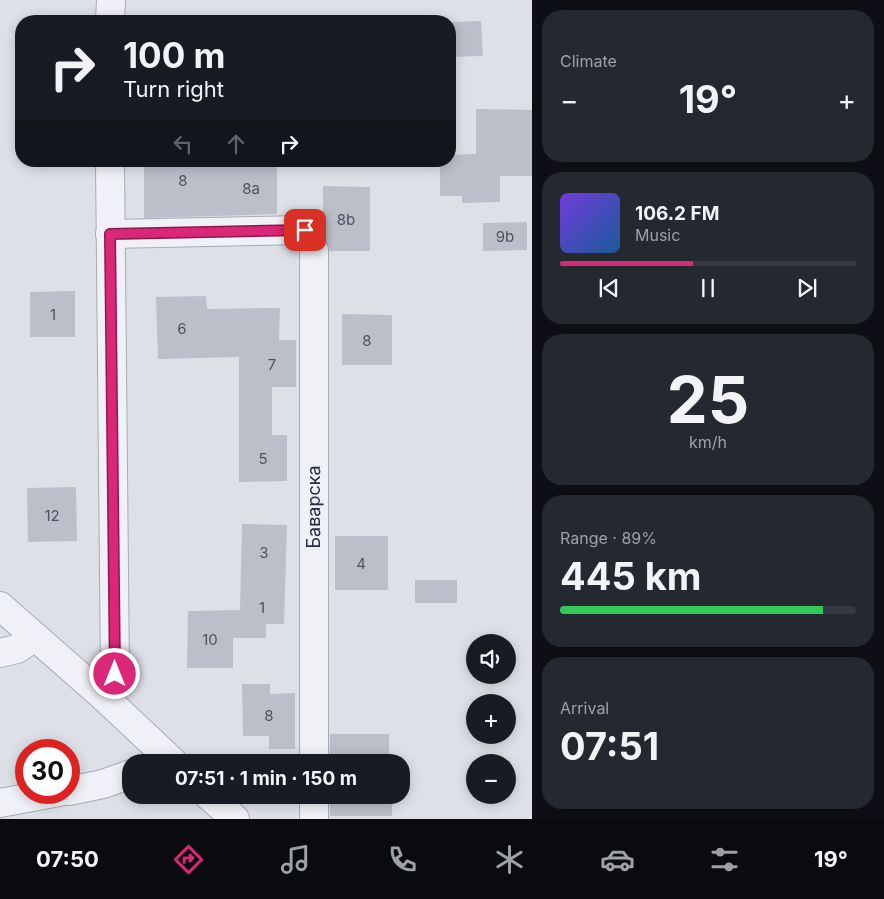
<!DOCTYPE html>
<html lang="en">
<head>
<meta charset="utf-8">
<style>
  :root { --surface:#171b24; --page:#242831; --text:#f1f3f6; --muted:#9ea1a6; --line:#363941; --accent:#db2777 }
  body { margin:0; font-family:Inter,sans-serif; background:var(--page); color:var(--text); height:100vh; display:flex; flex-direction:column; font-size:19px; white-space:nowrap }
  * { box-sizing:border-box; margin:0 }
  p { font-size:16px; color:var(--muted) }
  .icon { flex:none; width:28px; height:28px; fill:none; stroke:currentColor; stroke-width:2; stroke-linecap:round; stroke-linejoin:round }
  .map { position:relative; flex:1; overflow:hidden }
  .details { display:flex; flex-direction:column; gap:10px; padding:10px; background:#0d0f14; width:352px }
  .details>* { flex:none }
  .hud { position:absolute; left:15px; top:15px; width:441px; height:152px; border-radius:20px; box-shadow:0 2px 12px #0003; background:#171b24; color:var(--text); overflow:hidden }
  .fabs { position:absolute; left:466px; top:634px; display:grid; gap:10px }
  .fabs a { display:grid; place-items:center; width:50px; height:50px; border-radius:50%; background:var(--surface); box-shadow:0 2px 12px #0003; font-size:25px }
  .speed { position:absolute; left:15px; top:739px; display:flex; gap:10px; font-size:25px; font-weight:700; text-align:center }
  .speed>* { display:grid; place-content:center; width:65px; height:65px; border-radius:50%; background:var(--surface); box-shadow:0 2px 12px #0003; line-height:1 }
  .speed .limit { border:8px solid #d22; background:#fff; color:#111 }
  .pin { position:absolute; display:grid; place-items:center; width:42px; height:42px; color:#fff; margin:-21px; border-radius:10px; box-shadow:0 2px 8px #0006 }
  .me { position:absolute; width:55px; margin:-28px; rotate:0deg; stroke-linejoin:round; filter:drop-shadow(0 0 4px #0008) }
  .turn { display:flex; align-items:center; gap:18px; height:105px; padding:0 25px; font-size:22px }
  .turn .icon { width:65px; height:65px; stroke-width:2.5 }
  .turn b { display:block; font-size:35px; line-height:42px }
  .lanes { display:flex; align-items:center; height:48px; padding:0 25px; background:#0003; justify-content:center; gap:25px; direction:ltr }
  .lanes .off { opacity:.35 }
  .big { font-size:38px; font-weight:700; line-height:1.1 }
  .details .card { flex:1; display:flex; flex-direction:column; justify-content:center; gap:8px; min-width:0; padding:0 18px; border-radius:20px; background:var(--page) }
  .details .dial { align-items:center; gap:0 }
  .dial b { font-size:65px; line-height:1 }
  .song { display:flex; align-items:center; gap:15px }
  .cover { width:60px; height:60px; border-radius:8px; background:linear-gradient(135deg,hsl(260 70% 55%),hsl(210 70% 35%)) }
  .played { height:5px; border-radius:2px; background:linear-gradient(90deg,var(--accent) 45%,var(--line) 45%) }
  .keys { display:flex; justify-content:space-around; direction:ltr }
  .heat { display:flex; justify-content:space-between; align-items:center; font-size:28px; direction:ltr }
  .charge { height:8px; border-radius:4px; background:linear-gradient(90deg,#34c759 89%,var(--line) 0) }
  .trip { position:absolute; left:122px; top:754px; width:288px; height:50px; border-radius:20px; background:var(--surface); box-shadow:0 2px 12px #0003; font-weight:700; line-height:50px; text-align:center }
  .dock { display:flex; height:80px; justify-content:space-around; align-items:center; background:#090b0e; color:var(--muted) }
  .dock .icon { width:35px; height:35px }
  .dock .selected { color:var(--accent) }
  .dock b { font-size:22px; color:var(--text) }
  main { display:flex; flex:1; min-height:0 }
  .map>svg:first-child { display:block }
</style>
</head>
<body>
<main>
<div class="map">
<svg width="532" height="819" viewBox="0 0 532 819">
  <rect width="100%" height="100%" fill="#dde1e7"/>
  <!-- building -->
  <g fill="#babfca">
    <polygon points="481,21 483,56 450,57 450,22"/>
    <polygon points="476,109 532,110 532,176 500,176 500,202 462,203 462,196 440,196 440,161 450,161 450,155 476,154"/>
    <polygon points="224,161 277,161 277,214 144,218 144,163"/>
    <polygon points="323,186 370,187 370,251 330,251 323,238"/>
    <polygon points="527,222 527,250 483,251 483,223"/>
    <polygon points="75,291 75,337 30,337 30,292"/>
    <polygon points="206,296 207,309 280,308 279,340 296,340 296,387 272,387 272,435 287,435 287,481 239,482 239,357 158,359 156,297"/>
    <polygon points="342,314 392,315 392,365 342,365"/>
    <polygon points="76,487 77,541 28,542 27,488"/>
    <polygon points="242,524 287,525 284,624 266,624 266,638 233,638 233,668 187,668 188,611 240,610"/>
    <rect x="335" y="536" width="53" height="54"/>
    <rect x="415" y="580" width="42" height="23"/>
    <polygon points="242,684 270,684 270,694 295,693 295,749 269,749 269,736 243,736"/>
    <polygon points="330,734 389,734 389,761 391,762 330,762"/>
    <rect x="330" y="795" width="62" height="21"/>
  </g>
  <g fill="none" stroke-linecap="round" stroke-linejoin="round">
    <defs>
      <g id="minor">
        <polyline points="110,21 111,0"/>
        <polyline points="110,234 305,230"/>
        <polyline points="0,606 105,698 173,762"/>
        <polyline points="0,653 17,649 35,637"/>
        <polyline points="105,698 112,687 115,674 110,161"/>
        <polyline points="314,762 314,251"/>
        <polyline points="69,791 103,784 131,774"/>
        <polyline points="208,795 235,819"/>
        <polyline points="314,795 314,819"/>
        <polyline points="0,803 59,792"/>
      </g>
    </defs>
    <!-- minor casing -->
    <use href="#minor" stroke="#a6abb4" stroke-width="30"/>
    <!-- minor -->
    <use href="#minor" stroke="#eff1f6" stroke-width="28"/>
  </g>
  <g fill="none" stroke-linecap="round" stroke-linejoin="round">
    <defs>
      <polyline id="route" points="115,674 110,234 305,230"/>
    </defs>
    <!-- route casing -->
    <use href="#route" stroke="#8e194d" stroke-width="12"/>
    <!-- route -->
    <use href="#route" stroke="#db2777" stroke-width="9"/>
  </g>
  <g text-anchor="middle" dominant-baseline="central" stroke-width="4.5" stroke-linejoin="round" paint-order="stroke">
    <!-- number labels -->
    <g font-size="15" fill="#4b5261">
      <text x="183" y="180">8</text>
      <text x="251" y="188">8a</text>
      <text x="346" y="219">8b</text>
      <text x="505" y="236">9b</text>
      <text x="53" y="314">1</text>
      <text x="182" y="328">6</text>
      <text x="367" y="340">8</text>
      <text x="272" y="364">7</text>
      <text x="263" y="458">5</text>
      <text x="52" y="515">12</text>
      <text x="264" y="552">3</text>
      <text x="361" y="563">4</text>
      <text x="262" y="607">1</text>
      <text x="210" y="639">10</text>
      <text x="269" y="715">8</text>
    </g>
    <!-- street labels -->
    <g font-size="18" fill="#262e3e" stroke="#eceff5">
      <text transform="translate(313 507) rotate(-90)">Баварска</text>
    </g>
  </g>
</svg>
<div class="fabs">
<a><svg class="icon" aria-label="sound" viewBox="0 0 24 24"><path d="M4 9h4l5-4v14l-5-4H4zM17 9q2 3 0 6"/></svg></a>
<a>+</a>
<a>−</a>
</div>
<div class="speed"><div class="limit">30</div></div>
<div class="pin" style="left:305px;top:230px;background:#d93025"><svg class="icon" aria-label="arrive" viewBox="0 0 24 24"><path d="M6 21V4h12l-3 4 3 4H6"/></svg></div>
<svg class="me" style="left:115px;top:674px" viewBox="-20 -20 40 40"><circle r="17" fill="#db2777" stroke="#fff" stroke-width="3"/><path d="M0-11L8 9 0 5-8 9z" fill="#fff"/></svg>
<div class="trip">07:51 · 1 min · 150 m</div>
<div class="hud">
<div class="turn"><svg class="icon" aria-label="right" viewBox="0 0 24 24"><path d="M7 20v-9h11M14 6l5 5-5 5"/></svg><div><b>100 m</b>Turn right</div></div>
<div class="lanes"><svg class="icon off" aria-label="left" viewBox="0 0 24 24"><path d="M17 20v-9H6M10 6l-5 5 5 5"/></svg><svg class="icon off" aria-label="ahead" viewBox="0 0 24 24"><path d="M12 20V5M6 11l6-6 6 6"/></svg><svg class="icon" aria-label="right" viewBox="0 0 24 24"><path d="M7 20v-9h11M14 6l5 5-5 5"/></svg></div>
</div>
</div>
<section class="details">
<div class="card"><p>Climate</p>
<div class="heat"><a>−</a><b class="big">19°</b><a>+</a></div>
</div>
<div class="card">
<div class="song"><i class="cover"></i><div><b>106.2 FM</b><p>Music</p></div></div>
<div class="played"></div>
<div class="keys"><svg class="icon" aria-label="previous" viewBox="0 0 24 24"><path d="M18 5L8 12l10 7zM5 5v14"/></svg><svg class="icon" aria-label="pause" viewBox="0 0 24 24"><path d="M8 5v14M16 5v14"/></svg><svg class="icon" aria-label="next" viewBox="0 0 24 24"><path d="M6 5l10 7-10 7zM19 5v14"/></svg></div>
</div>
<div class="card dial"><b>25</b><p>km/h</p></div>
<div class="card"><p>Range · 89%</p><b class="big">445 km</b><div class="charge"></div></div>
<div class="card"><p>Arrival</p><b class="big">07:51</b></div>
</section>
</main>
<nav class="dock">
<b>07:50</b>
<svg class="icon selected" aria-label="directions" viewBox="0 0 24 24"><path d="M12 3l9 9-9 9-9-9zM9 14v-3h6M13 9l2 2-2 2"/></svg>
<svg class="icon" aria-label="music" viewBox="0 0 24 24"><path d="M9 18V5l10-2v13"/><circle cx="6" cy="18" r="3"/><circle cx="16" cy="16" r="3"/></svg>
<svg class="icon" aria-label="phone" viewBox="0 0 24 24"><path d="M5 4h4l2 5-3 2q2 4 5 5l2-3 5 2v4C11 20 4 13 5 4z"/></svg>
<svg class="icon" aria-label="climate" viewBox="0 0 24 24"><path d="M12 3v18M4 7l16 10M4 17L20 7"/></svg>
<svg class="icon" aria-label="car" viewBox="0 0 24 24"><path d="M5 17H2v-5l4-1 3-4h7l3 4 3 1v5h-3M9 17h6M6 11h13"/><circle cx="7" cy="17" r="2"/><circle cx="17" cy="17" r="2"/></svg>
<svg class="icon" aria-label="filters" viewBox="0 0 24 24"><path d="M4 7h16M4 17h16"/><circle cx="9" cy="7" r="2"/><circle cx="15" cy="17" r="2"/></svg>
<b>19°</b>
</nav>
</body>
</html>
